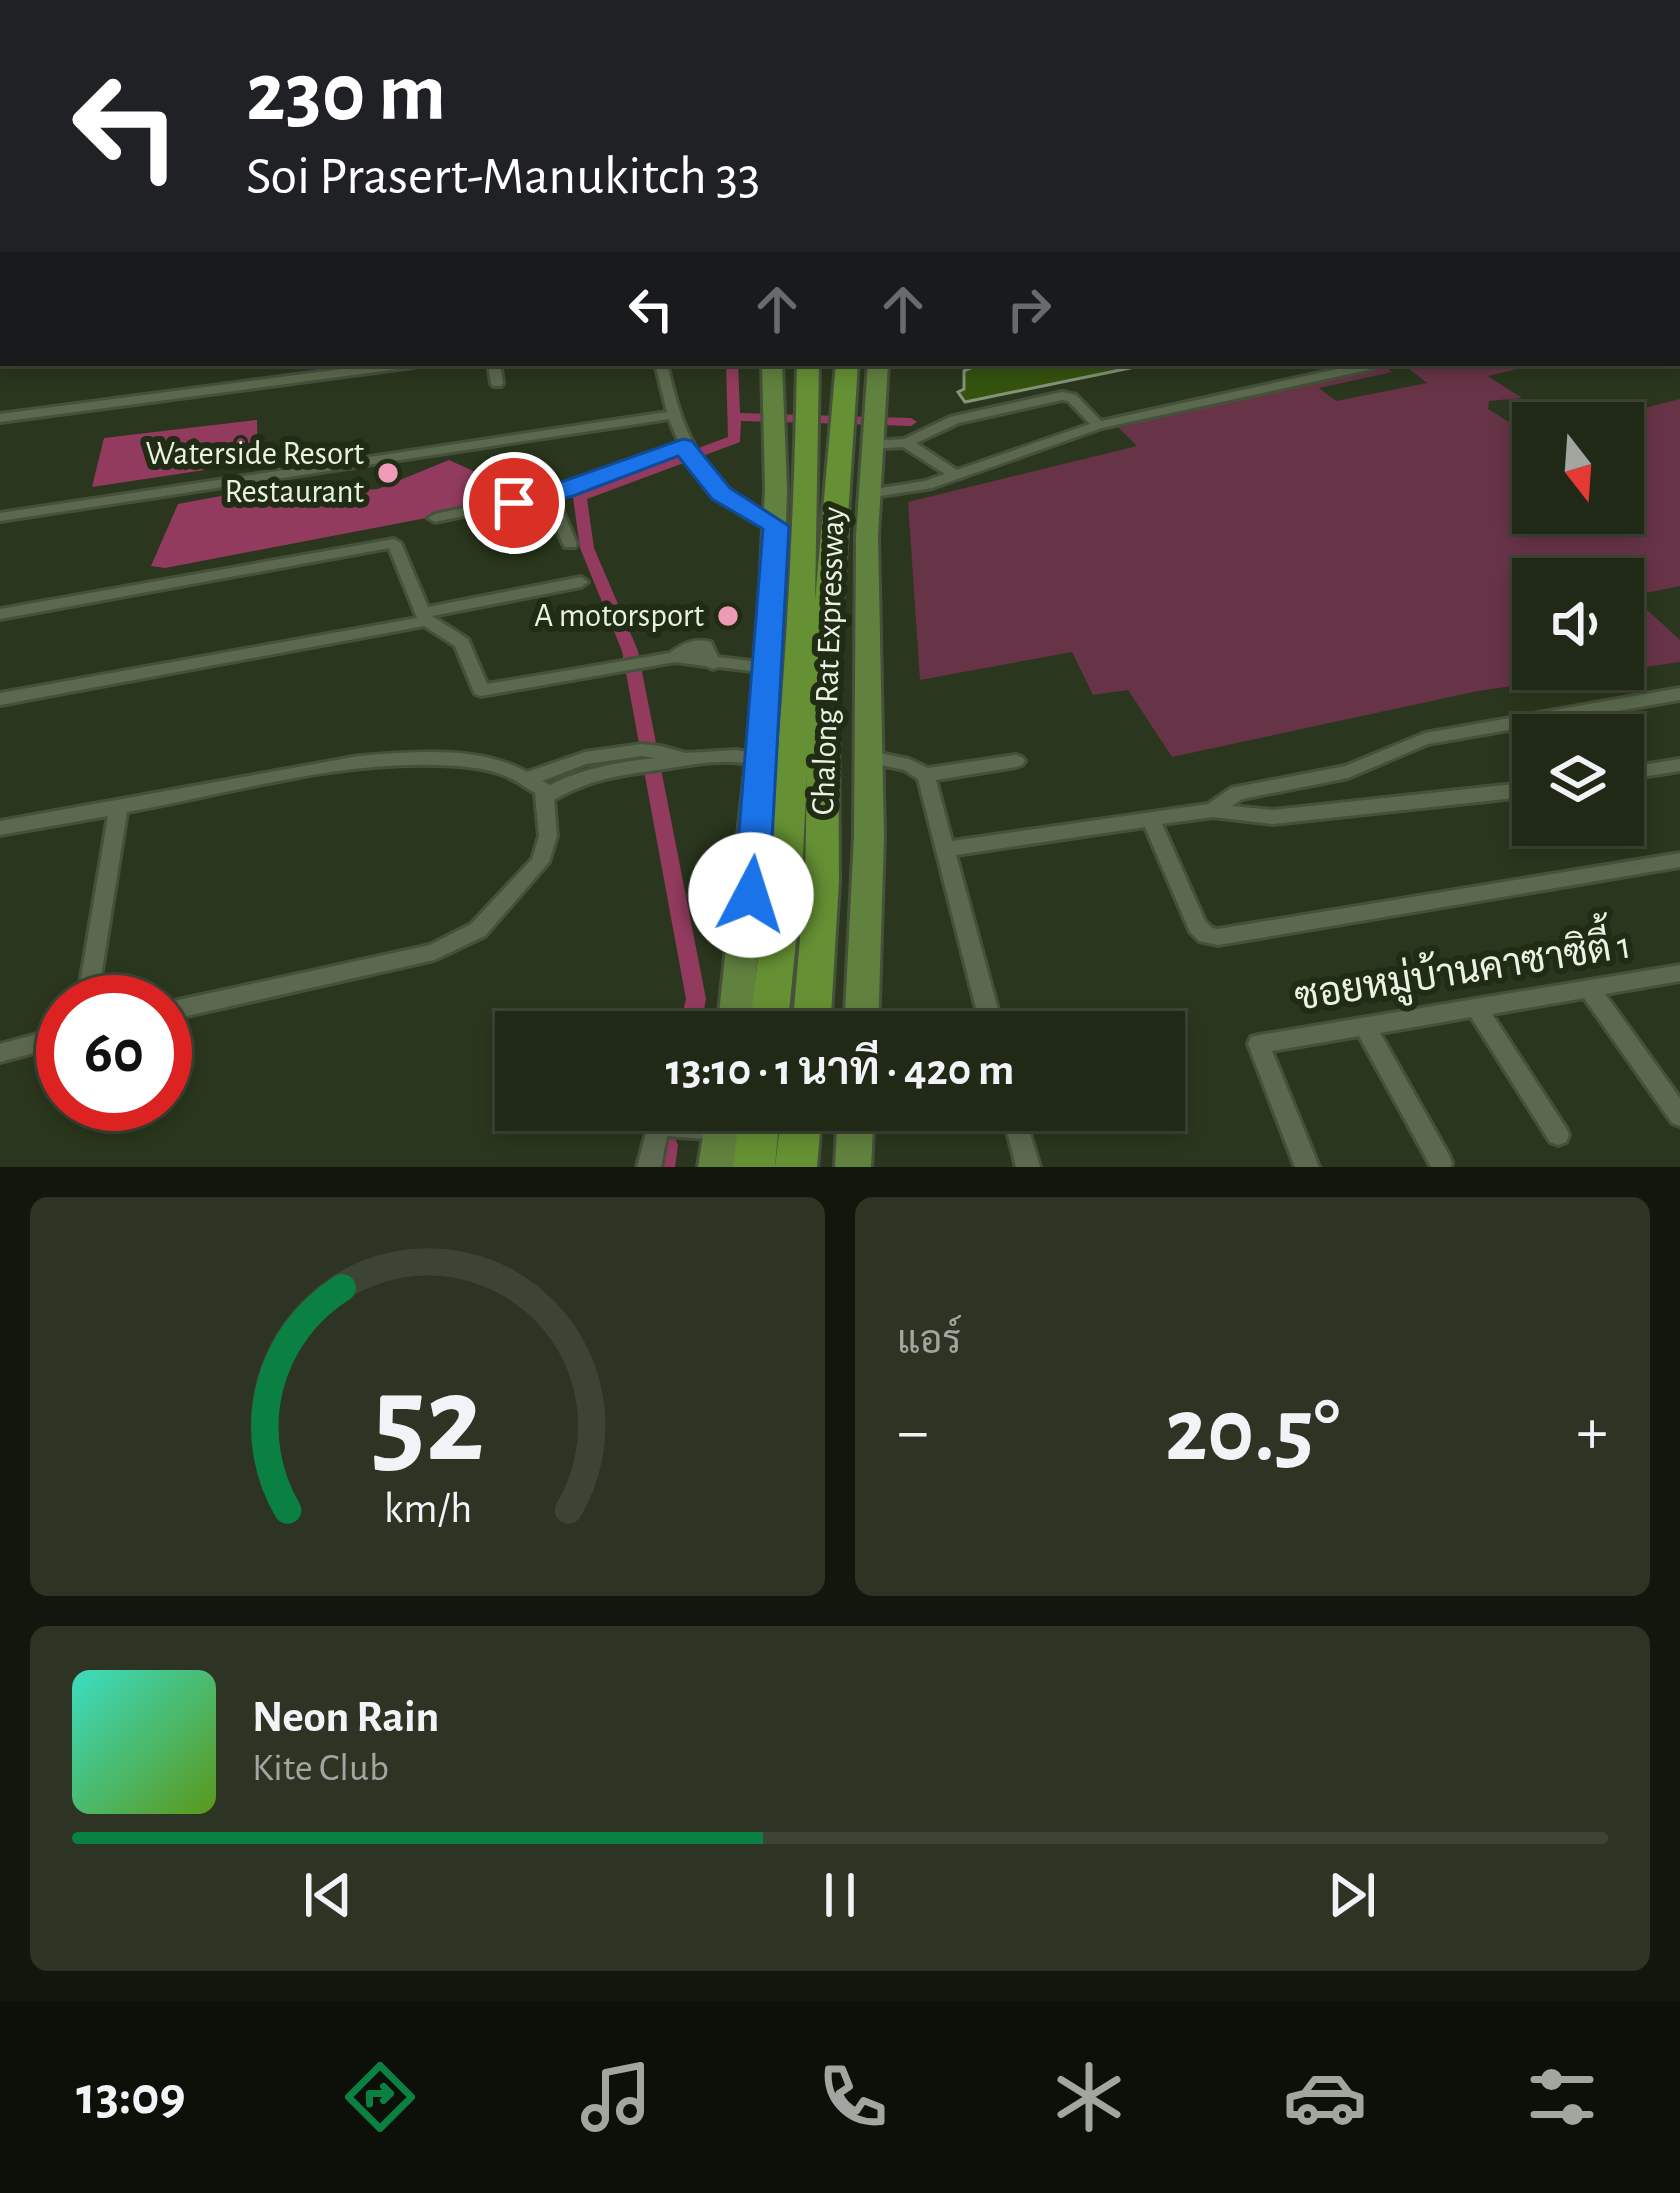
<!DOCTYPE html>
<html lang="th">
<head>
<meta charset="utf-8">
<style>
  :root { --surface:#202816; --page:#2d3423; --text:#f1f3f6; --muted:#a2a6a1; --line:#3d4435; --accent:#0b8043 }
  body { margin:0; font-family:"Alegreya Sans",Sarabun,sans-serif; background:var(--page); color:var(--text); height:100vh; display:flex; flex-direction:column; font-size:45px; white-space:nowrap }
  * { box-sizing:border-box; margin:0 }
  p { font-size:39px; color:var(--muted) }
  .icon { flex:none; width:66px; height:66px; fill:none; stroke:currentColor; stroke-width:2; stroke-linecap:round; stroke-linejoin:round }
  .map { position:relative; height:1167px; overflow:hidden }
  .details { display:flex; flex-direction:column; gap:30px; padding:30px; background:#12160c; flex:1 }
  .details>* { flex:none }
  .guide { position:absolute; left:0px; top:0px; width:1680px; height:366px; box-shadow:0 6px 18px #0003,0 0 0 3px var(--line); background:#202124; color:#fff; overflow:hidden }
  .needle { width:78px; rotate:163deg }
  .fabs { position:absolute; left:1512px; top:402px; display:grid; gap:24px }
  .fabs a { display:grid; place-items:center; width:132px; height:132px; border-radius:0px; background:var(--surface); box-shadow:0 6px 18px #0003,0 0 0 3px var(--line); font-size:60px }
  .speed { position:absolute; left:36px; top:975px; display:flex; gap:24px; font-size:60px; font-weight:700; text-align:center }
  .speed>* { display:grid; place-content:center; width:156px; height:156px; border-radius:50%; background:var(--surface); box-shadow:0 6px 18px #0003,0 0 0 3px var(--line); line-height:1 }
  .speed .limit { border:18px solid #d22; background:#fff; color:#111 }
  .pin { position:absolute; display:grid; place-items:center; width:102px; height:102px; color:#fff; margin:-51px; border:6px solid #fff; border-radius:50%; box-shadow:0 3px 12px #0007 }
  .me { position:absolute; width:132px; margin:-66px; rotate:5deg; stroke-linejoin:round; filter:drop-shadow(0 0 9px #0008) }
  .turn { display:flex; align-items:center; gap:42px; height:252px; padding:0 48px; font-size:54px }
  .turn .icon { width:156px; height:156px; stroke-width:2.5 }
  .turn b { display:block; font-size:84px; line-height:102px }
  .lanes { display:flex; align-items:center; height:114px; padding:0 48px; background:#0003; justify-content:center; gap:60px; direction:ltr }
  .lanes .off { opacity:.35 }
  .big { font-size:90px; font-weight:600; line-height:1.1 }
  .details .card { flex:1; display:flex; flex-direction:column; justify-content:center; gap:18px; min-width:0; padding:0 42px; border-radius:18px; background:var(--page) }
  .details .dial { align-items:center; gap:0 }
  .dial svg { height:312px; overflow:visible; fill:none; stroke:var(--line); stroke-width:7; stroke-linecap:round; text-anchor:middle }
  .dial text { fill:var(--text); stroke:none }
  .song { display:flex; align-items:center; gap:36px }
  .cover { width:144px; height:144px; border-radius:18px; background:linear-gradient(135deg,hsl(170 70% 55%),hsl(90 70% 35%)) }
  .played { height:12px; border-radius:6px; background:linear-gradient(90deg,var(--accent) 45%,var(--line) 45%) }
  .keys { display:flex; justify-content:space-around; direction:ltr }
  .heat { display:flex; justify-content:space-between; align-items:center; font-size:66px; direction:ltr }
  .details .tiles { flex:1; display:grid; gap:30px; grid-template-columns:1fr 1fr }
  .card:last-child { grid-column:span 2 }
  .trip { position:absolute; left:495px; top:1011px; width:690px; height:120px; border-radius:0px; background:var(--surface); box-shadow:0 6px 18px #0003,0 0 0 3px var(--line); font-weight:600; line-height:120px; text-align:center }
  .menu { display:flex; height:192px; justify-content:space-around; align-items:center; background:#0d1009; color:var(--muted) }
  .menu .icon { width:84px; height:84px }
  .menu .current { color:var(--accent) }
  .menu b { font-size:54px; color:var(--text) }
  .map>svg:first-child { display:block }
</style>
</head>
<body>
<div class="map">
<svg width="1680" height="1167" viewBox="0 0 1680 1167">
  <rect width="100%" height="100%" fill="#2a361d"/>
  <!-- green -->
  <path fill="#673347" fill-rule="evenodd" d="M1359,363H1380L1392,372L1319,388L1336,401L1427,383L1402,363H1543L1488,376L1522,398L1489,401L1488,409L1533,437V513H1623V423H1586L1680,399V586L1632,596L1680,640V662L1478,691L1172,757L1128,690L1093,695L1072,652L920,680L908,502L1137,446L1109,418ZM1533,579H1623V669H1533Z"/>
  <!-- water -->
  <g fill="#933b5f">
    <polygon points="257,420 258,462 92,487 104,438"/>
    <polygon points="449,460 491,479 516,467 531,476 541,496 165,568 151,566 178,504 285,484 334,492 378,489"/>
  </g>
  <g fill="none" stroke-linecap="round" stroke-linejoin="round">
    <!-- canal -->
    <g fill="#933b5f" fill-rule="evenodd">
      <polygon points="851,0 857,0 856,3 848,3"/>
      <polygon points="869,0 901,0 917,3 884,3"/>
      <polygon points="999,0 1034,0 1017,3 981,3"/>
      <polygon points="726,363 738,363 740,413 911,418 917,422 911,426 741,421 740,442 587,499 594,548 638,651 706,999 700,1032 678,1032 686,999 622,651 580,548 573,497 575,494 728,437"/>
      <polygon points="667,1134 675,1138 678,1145 675,1167 651,1167 659,1138"/>
    </g>
  </g>
  <!-- building -->
  <polygon fill="#35530e" stroke="#849477" stroke-width="3" points="982,363 1129,363 1130,368 965,402 958,392 964,389 964,371"/>
  <g fill="none" stroke-linecap="round" stroke-linejoin="round">
    <defs>
      <g id="street">
        <polygon points="482,0 488,0 489,3 481,3"/>
        <polygon points="572,0 578,0 581,3 573,3"/>
        <polygon points="674,0 680,0 681,3 673,3"/>
        <polygon points="1561,0 1570,0 1575,3 1565,3"/>
        <polygon points="1617,0 1626,0 1631,3 1621,3"/>
        <polygon points="1677,22 1680,23 1680,27 1677,26"/>
        <rect x="1677" y="47" width="3" height="5"/>
        <polygon points="1677,108 1680,109 1680,116 1677,115"/>
        <polygon points="1677,120 1680,121 1680,127 1677,126"/>
        <rect x="0" y="176" width="3" height="6"/>
        <rect x="0" y="306" width="3" height="7"/>
        <rect x="1677" y="307" width="3" height="17"/>
        <polygon points="386,363 419,363 413,367 0,422 0,414"/>
        <polygon points="488,363 500,363 503,383 501,386 493,386 491,383"/>
        <path d="M655,363H667C684,442 706,486 781,523L783,526L781,529C743,529 701,481 683,450L557,497L577,544L575,547H565L563,544L544,499L435,522L428,518L435,514L561,488L679,443L669,419L0,521V513L667,412Z"/>
        <path d="M1365,363L1378,365L1372,369L1102,428L932,488L868,498L861,494L868,490L925,481L945,474L903,447L872,449L865,445L872,441L904,439L950,417L1062,392L1076,395L1101,421ZM1062,400L1068,401L1090,424L957,470L916,443L959,423Z"/>
        <path d="M394,539L401,543L428,607L581,577L588,582L581,587L432,616L468,639L487,684L670,653C683,643 695,638 711,642L718,657L769,663L777,668L769,673L719,667L713,669L706,666L675,662L481,696L475,694L473,690L455,646L424,626L0,705V693L417,618L389,548L0,619V609Z"/>
        <polygon points="1680,688 1680,700 1428,744 1348,778 1242,799 1232,806 1273,810 1533,782 1533,796 1273,824 1213,817 1162,824 1205,921 1212,928 1218,929 1680,853 1680,867 1218,945 1199,941 1190,932 1145,827 956,855 1004,1032 982,1032 918,779 904,770 863,761 860,757 863,753 869,751 909,759 928,768 1016,755 1022,757 1025,761 1022,765 1016,767 936,780 952,841 1208,804 1231,788 1345,766 1425,733"/>
        <path d="M642,744L660,746L686,753L737,750L769,756L772,760L769,764C754,766 738,761 722,762C702,762 683,766 664,769C622,775 592,778 554,800L557,836L549,862L485,936L434,960L165,1021V1003L430,945L471,924L532,859L539,836L535,793C525,787 514,779 503,775C483,767 460,766 439,765C333,761 230,794 127,812L97,1002H77L108,816L0,835V821L359,756C414,752 477,745 527,772L585,752ZM642,756L655,758C618,762 584,768 550,785L542,781L586,764Z"/>
        <polygon points="1680,759 1680,771 1623,780 1623,768"/>
        <polygon points="1680,965 1680,981 1605,994 1680,1098 1680,1126 1672,1123 1584,998 1492,1014 1566,1128 1569,1135 1566,1142 1558,1145 1550,1142 1471,1017 1380,1033 1449,1155 1452,1163 1451,1167 1431,1167 1359,1036 1272,1051 1319,1167 1295,1167 1248,1044 1251,1037 1259,1035"/>
        <polygon points="63,1027 63,1045 0,1062 0,1044"/>
        <polygon points="1002,1110 1058,1110 1055,1117 1027,1123 1040,1167 1016,1167"/>
        <polygon points="658,1115 719,1120 727,1123 730,1130 727,1137 719,1140 667,1136 661,1167 637,1167 650,1118"/>
      </g>
      <g id="secondary">
        <polygon points="391,0 384,3 260,3 267,0"/>
        <rect x="1677" y="74" width="3" height="6"/>
        <polygon points="1677,186 1680,187 1680,197 1677,196"/>
      </g>
      <g id="primary">
        <polygon points="862,0 874,0 860,3"/>
        <polygon points="918,0 930,0 917,3"/>
        <rect x="0" y="10" width="3" height="6"/>
        <rect x="1677" y="298" width="3" height="10"/>
        <polygon points="762,363 782,363 787,489 782,668 751,1032 717,1032 756,668 765,489"/>
        <polygon points="868,363 888,363 878,536 884,837 878,1032 844,1032 854,837 856,536"/>
        <polygon points="707,1110 743,1110 734,1167 698,1167"/>
        <polygon points="838,1110 874,1110 871,1167 835,1167"/>
      </g>
      <g id="highway">
        <path d="M797,363H819L815,601L836,363H858L838,671L839,880L830,1032H792L805,880L807,775L801,890L787,1032H749C777,810 793,586 797,363Z"/>
        <polygon points="740,1110 780,1110 775,1167 733,1167"/>
        <polygon points="782,1110 822,1110 817,1167 775,1167"/>
      </g>
    </defs>
    <!-- street casing -->
    <use href="#street" stroke="#46513b" stroke-width="6"/>
    <!-- secondary casing -->
    <use href="#secondary" stroke="#46513b" stroke-width="6"/>
    <!-- primary casing -->
    <use href="#primary" stroke="#46513b" stroke-width="6"/>
    <!-- highway casing -->
    <use href="#highway" stroke="#46513b" stroke-width="6"/>
    <!-- street -->
    <use href="#street" fill="#5b6a4e" fill-rule="evenodd"/>
    <!-- secondary -->
    <use href="#secondary" fill="#5e7546" fill-rule="evenodd"/>
    <!-- primary -->
    <use href="#primary" fill="#61813e" fill-rule="evenodd"/>
    <!-- highway -->
    <use href="#highway" fill="#659033" fill-rule="evenodd"/>
  </g>
  <!-- route -->
  <polygon fill="#1a73e8" stroke="#114b97" stroke-width="3" points="683,439 692,441 730,488 789,526 769,895 764,905 739,905 734,895 763,529 712,499 678,456 573,496 514,511 501,503"/>
  <!-- markers -->
  <g fill="#ef9ab8" stroke="#202c14" stroke-width="4.5">
    <circle cx="388" cy="473" r="12"/>
    <circle cx="728" cy="616" r="12"/>
  </g>
  <g text-anchor="middle" dominant-baseline="central" stroke-width="12" stroke-linejoin="round" paint-order="stroke">
    <!-- poi labels -->
    <g font-size="33" fill="#eaf3e3" stroke="#202c14" text-anchor="end">
      <text x="364" y="454">Waterside Resort<tspan x="364" dy="38">Restaurant</tspan></text>
      <text x="704" y="616">A motorsport</text>
    </g>
    <!-- street labels -->
    <g font-size="33" fill="#eaf3e3" stroke="#202c14">
      <text transform="translate(829 661) rotate(-88)">Chalong Rat Expressway</text>
    </g>
    <!-- near-street labels -->
    <g font-size="39" fill="#eaf3e3" stroke="#202c14">
      <text transform="translate(1463 972) rotate(-9)">ซอยหมู่บ้านคาซาซิตี้ 1</text>
    </g>
  </g>
</svg>
<div class="fabs">
<a><svg class="needle" viewBox="-14 -14 28 28"><path d="M0-13l5 13h-10z" fill="#e53935"/><path d="M0 13l5-13h-10z" fill="#a2a6a1"/></svg></a>
<a><svg class="icon" aria-label="sound" viewBox="0 0 24 24"><path d="M4 9h4l5-4v14l-5-4H4zM17 9q2 3 0 6"/></svg></a>
<a><svg class="icon" aria-label="layers" viewBox="0 0 24 24"><path d="M12 4l9 5-9 5-9-5zM3 14l9 5 9-5"/></svg></a>
</div>
<div class="speed"><div class="limit">60</div></div>
<div class="pin" style="left:514px;top:503px;background:#d93025"><svg class="icon" aria-label="arrive" viewBox="0 0 24 24"><path d="M6 21V4h12l-3 4 3 4H6"/></svg></div>
<svg class="me" style="left:751px;top:895px" viewBox="-20 -20 40 40"><circle r="19" fill="#fff"/><path d="M0-13L10 11 0 6-10 11z" fill="#1a73e8"/></svg>
<div class="trip">13:10 · 1 นาที · 420 m</div>
<div class="guide">
<div class="turn"><svg class="icon" aria-label="left" viewBox="0 0 24 24"><path d="M17 20v-9H6M10 6l-5 5 5 5"/></svg><div><b>230 m</b>Soi Prasert-Manukitch 33</div></div>
<div class="lanes"><svg class="icon" aria-label="left" viewBox="0 0 24 24"><path d="M17 20v-9H6M10 6l-5 5 5 5"/></svg><svg class="icon off" aria-label="ahead" viewBox="0 0 24 24"><path d="M12 20V5M6 11l6-6 6 6"/></svg><svg class="icon off" aria-label="ahead" viewBox="0 0 24 24"><path d="M12 20V5M6 11l6-6 6 6"/></svg><svg class="icon off" aria-label="right" viewBox="0 0 24 24"><path d="M7 20v-9h11M14 6l5 5-5 5"/></svg></div>
</div>
</div>
<section class="details">
<div class="tiles">
<div class="card dial"><svg viewBox="0 0 100 80">
<path d="M14 69A42 42 0 1 1 86 69"/>
<path d="M14 69A42 42 0 0 1 28 12" stroke="#0b8043"/>
<text x="50" y="56" font-size="32" font-weight="700">52</text>
<text x="50" y="72" font-size="11">km/h</text>
</svg></div>
<div class="card"><p>แอร์</p>
<div class="heat"><a>−</a><b class="big">20.5°</b><a>+</a></div>
</div>
<div class="card">
<div class="song"><i class="cover"></i><div><b>Neon Rain</b><p>Kite Club</p></div></div>
<div class="played"></div>
<div class="keys"><svg class="icon" aria-label="previous" viewBox="0 0 24 24"><path d="M18 5L8 12l10 7zM5 5v14"/></svg><svg class="icon" aria-label="pause" viewBox="0 0 24 24"><path d="M8 5v14M16 5v14"/></svg><svg class="icon" aria-label="next" viewBox="0 0 24 24"><path d="M6 5l10 7-10 7zM19 5v14"/></svg></div>
</div>
</div>
</section>
<nav class="menu">
<b>13:09</b>
<svg class="icon current" aria-label="directions" viewBox="0 0 24 24"><path d="M12 3l9 9-9 9-9-9zM9 14v-3h6M13 9l2 2-2 2"/></svg>
<svg class="icon" aria-label="music" viewBox="0 0 24 24"><path d="M9 18V5l10-2v13"/><circle cx="6" cy="18" r="3"/><circle cx="16" cy="16" r="3"/></svg>
<svg class="icon" aria-label="phone" viewBox="0 0 24 24"><path d="M5 4h4l2 5-3 2q2 4 5 5l2-3 5 2v4C11 20 4 13 5 4z"/></svg>
<svg class="icon" aria-label="climate" viewBox="0 0 24 24"><path d="M12 3v18M4 7l16 10M4 17L20 7"/></svg>
<svg class="icon" aria-label="car" viewBox="0 0 24 24"><path d="M5 17H2v-5l4-1 3-4h7l3 4 3 1v5h-3M9 17h6M6 11h13"/><circle cx="7" cy="17" r="2"/><circle cx="17" cy="17" r="2"/></svg>
<svg class="icon" aria-label="filters" viewBox="0 0 24 24"><path d="M4 7h16M4 17h16"/><circle cx="9" cy="7" r="2"/><circle cx="15" cy="17" r="2"/></svg>
</nav>
</body>
</html>
